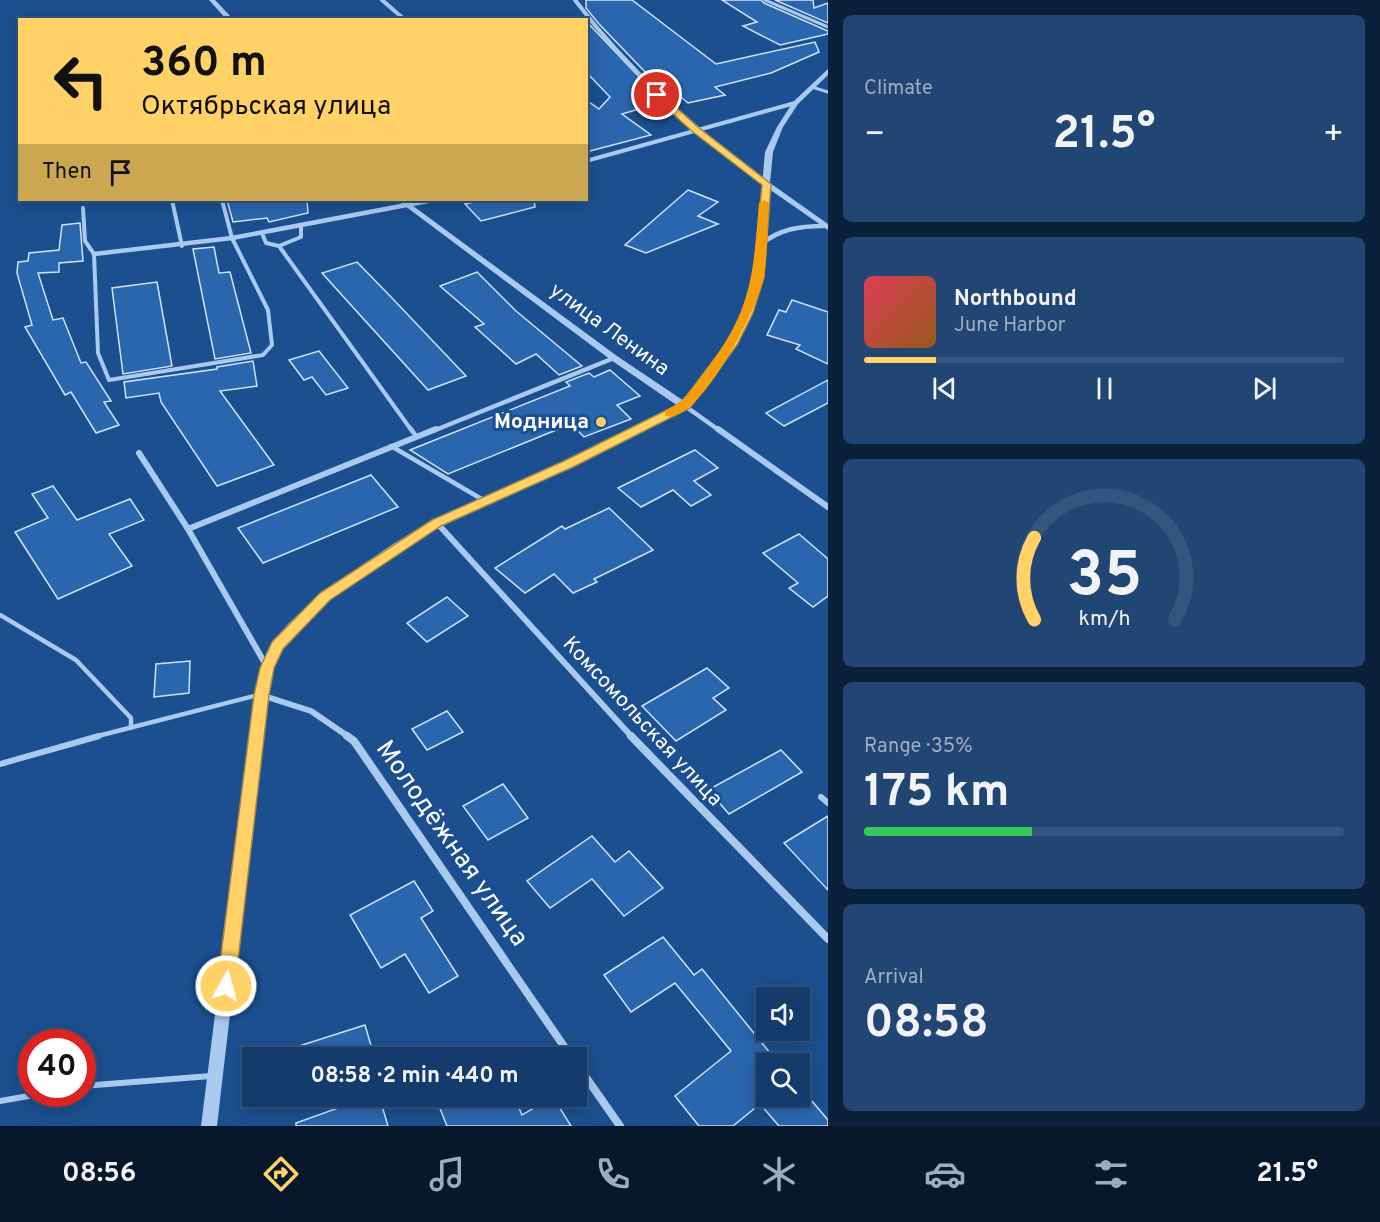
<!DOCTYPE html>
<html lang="en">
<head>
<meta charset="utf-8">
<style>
  :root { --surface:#143b6b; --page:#214673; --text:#f1f3f6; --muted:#9dadc1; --line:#33557e; --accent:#ffd166 }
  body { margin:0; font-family:Overpass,sans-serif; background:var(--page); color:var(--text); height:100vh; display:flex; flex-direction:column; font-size:22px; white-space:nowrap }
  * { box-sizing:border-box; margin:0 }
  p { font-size:20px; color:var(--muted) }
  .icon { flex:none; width:33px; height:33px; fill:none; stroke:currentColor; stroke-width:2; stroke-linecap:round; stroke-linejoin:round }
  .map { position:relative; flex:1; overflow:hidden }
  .drawer { display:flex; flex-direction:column; gap:15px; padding:15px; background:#0b203b; width:552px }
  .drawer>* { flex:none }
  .hud { position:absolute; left:18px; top:18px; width:570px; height:183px; border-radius:0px; box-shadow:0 3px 15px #0003,0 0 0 2px var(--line); background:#ffd166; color:#111; overflow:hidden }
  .controls { position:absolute; left:756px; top:987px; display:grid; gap:12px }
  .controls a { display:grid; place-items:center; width:54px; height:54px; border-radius:0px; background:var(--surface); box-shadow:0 3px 15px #0003,0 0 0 2px var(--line); font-size:30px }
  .speed { position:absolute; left:18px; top:1029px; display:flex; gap:12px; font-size:30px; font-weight:700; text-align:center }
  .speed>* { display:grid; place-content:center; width:78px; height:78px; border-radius:50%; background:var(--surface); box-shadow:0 3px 15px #0003,0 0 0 2px var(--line); line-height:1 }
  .speed .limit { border:9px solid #d22; background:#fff; color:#111 }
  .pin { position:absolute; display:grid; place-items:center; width:51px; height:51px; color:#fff; margin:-26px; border:3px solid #fff; border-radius:50%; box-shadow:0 2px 6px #0007 }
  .me { position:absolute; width:66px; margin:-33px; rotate:7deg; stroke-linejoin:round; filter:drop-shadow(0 0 4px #0008) }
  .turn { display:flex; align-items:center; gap:21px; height:126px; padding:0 24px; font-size:27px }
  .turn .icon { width:78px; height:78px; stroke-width:2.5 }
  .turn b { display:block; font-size:42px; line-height:51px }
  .then { display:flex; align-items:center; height:57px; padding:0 24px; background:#0003; gap:12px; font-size:22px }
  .big { font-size:45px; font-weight:700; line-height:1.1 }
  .drawer .tile { flex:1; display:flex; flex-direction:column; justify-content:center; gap:9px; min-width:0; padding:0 21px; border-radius:9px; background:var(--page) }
  .drawer .dial { align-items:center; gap:0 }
  .dial svg { height:156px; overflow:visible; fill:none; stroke:var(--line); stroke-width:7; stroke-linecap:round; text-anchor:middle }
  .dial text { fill:var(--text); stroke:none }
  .song { display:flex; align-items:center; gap:18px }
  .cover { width:72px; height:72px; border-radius:9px; background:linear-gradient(135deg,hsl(350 70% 55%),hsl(30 70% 35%)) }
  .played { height:6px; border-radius:3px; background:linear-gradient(90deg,var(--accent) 15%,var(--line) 15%) }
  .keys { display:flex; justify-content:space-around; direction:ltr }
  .heat { display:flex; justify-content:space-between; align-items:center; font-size:33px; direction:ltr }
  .charge { height:9px; border-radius:4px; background:linear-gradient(90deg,#34c759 35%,var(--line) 0) }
  .trip { position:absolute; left:242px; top:1047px; width:345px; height:60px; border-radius:0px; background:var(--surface); box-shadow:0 3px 15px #0003,0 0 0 2px var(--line); font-weight:700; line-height:60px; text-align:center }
  .tabs { display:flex; height:96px; justify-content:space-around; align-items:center; background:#08182b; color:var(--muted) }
  .tabs .icon { width:42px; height:42px }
  .tabs .on { color:var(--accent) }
  .tabs b { font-size:27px; color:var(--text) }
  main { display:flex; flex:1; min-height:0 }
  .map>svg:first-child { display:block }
</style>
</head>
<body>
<main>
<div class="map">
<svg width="828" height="1126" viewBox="0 0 828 1126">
  <rect width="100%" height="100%" fill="#1b4f8f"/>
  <!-- building -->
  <g fill="#2a66ad" stroke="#cfe3fa" stroke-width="1.5">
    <polygon points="586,0 632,0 716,64 815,42 819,52 771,73 715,87 725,95 688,103 681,97 672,100 599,24 586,8"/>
    <polygon points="722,0 761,0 764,3 828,31 828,34 780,45 743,26 757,22"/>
    <polygon points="775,0 813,0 814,8 828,3 828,23"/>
    <polygon points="586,21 663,102 622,114 651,135 586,152 586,100 599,109 610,97 586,72"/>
    <polygon points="688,190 718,202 698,216 718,224 646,253 625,245"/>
    <polygon points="227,200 307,200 308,213 269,222 267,218 233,222"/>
    <polygon points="483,200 534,200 535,207 481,221 465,204"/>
    <polygon points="80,223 83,261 59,263 59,272 38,273 53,320 63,318 81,363 86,362 111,401 104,402 119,425 96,433 71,392 65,395 25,327 32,325 17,273 18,262 28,261 29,253 59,250 62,225"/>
    <polygon points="214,247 219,273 230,272 251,353 215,359 193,249"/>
    <polygon points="357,262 392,298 466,376 428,390 322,273"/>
    <polygon points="477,272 516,311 582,366 559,375 536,354 516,364 475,327 484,324 440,286"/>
    <polygon points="157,282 172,366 123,374 112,288"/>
    <polygon points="792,300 828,312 828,364 796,349 800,345 767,335 779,310 786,312"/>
    <polygon points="319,351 348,388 326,395 312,377 304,380 289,360"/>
    <polygon points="253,361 257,386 220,391 274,465 217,486 161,402 159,393 126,398 124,382 217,369 217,367"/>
    <polygon points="610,370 640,396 617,405 631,419 584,437 571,424 448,474 410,450 570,386 566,382 589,373 594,377"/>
    <polygon points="828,380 828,403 784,426 766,413"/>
    <polygon points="695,450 718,468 694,481 711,495 691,506 673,490 641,507 618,488"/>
    <polygon points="371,475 398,507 263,563 238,528"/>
    <polygon points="53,486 77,520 130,499 144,520 109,534 132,566 58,599 15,532 48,518 32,494"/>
    <polygon points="609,508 653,550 594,579 597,582 573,593 554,574 525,593 495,568 562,526 565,529"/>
    <polygon points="799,534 828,559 828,596 813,607 789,588 798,583 763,553"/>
    <polygon points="447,597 468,616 427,642 407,623"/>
    <polygon points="190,661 189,693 154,697 156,664"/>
    <polygon points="707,668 729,688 713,698 726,710 676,741 642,706"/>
    <polygon points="447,711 463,732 427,750 412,729"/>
    <polygon points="781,750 802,772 729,814 708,790"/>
    <polygon points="503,784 528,818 488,840 463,806"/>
    <polygon points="828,816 828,890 784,843"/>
    <polygon points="592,836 615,862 629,851 663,888 624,916 592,879 550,908 527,881"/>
    <polygon points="414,881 433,911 421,918 458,976 429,993 405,954 381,968 350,915"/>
    <polygon points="663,937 694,975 702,969 779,1064 766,1064 766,1096 800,1096 800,1087 828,1120 828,1126 779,1126 760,1104 733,1126 699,1126 675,1096 731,1051 675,983 631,1012 604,975"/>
    <polygon points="365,1025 374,1056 278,1058 277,1053"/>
    <polygon points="342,1096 379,1096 388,1126 296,1126 296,1123 341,1107"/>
    <polygon points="435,1096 514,1096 522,1115 553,1097 571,1126 447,1126"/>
  </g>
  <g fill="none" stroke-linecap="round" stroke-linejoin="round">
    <!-- service-far3 -->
    <g stroke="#a9c9ee" stroke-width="3">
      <polyline points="765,0 828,27"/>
      <polyline points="812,87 828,92"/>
    </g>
    <!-- service-far2 -->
    <g stroke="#a9c9ee" stroke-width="4">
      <polyline points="172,200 182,246"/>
      <polyline points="83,208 85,241 94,254 98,353 109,380 263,355 272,345 268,310 232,238 222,200"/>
      <polyline points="262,233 266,243 279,246 412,431"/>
      <polyline points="279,246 301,237 301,226"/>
    </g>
    <!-- service-far1 -->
    <g stroke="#a9c9ee" stroke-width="4.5">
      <polyline points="411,429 416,436"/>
      <polyline points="391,446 485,501"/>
      <polyline points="0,615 76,660 131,718 131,728"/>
      <polyline points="94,737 258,695"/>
    </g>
    <!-- service -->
    <g stroke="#a9c9ee" stroke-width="6">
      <polyline points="0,764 99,736"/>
      <polyline points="821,797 828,803"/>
      <polyline points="82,1086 211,1076"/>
      <polyline points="0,1101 40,1094"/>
    </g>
    <!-- minor-far3 -->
    <g stroke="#a9c9ee" stroke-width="4">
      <polyline points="382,0 405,20"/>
      <path d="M575,0C629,72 695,129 767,184"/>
      <polyline points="586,161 795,103"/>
    </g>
    <!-- minor-far2 -->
    <g stroke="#a9c9ee" stroke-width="4.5">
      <path d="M760,245C779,229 800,226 824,226"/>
      <polyline points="94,254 232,238 433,200"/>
      <polyline points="685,406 720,431"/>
      <polyline points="433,431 614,358"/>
    </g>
    <!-- minor-far1 -->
    <g stroke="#a9c9ee" stroke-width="6">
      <polyline points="718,429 828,507"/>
      <polyline points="139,453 188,529 267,667"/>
      <polyline points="437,523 632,737"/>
      <polyline points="188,529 436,429"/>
      <polyline points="261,695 311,711 349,737"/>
    </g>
    <!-- minor -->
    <g stroke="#a9c9ee" stroke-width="8">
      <polyline points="347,736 354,741 572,1058"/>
      <polyline points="631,736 828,939"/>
      <polyline points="576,1063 620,1126"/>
    </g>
    <!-- tertiary -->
    <g fill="#a9c9ee" fill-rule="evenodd">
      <polygon points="209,0 215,0 234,20 227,20"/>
      <polygon points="828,69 828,75 798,104 783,127 773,152 770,183 828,224 828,230 769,189 762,277 751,313 735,345 688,408 571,466 441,526 401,550 329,599 296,630 282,648 273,668 267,695 217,1126 201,1126 255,695 261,668 273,643 288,624 321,593 393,544 433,520 565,462 678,406 611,360 397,200 405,200 617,356 684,401 727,344 743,313 754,277 765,152 777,127 793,102"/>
    </g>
  </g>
  <!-- route -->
  <polygon fill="#ffd166" stroke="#a68842" stroke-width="1.5" points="654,93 660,93 699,128 771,184 764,277 753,313 737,345 690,408 573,467 441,526 330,600 283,649 274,668 269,695 235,986 233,993 226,995 220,993 217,986 254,695 260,668 272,642 320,593 432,520 564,461 681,403 726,344 742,313 753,277 762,185 693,132 654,97"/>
  <!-- slow -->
  <path fill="#f59e0b" d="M764,200L769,203C767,227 768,253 764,277C758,307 700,425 665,416V411C687,400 692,389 706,370C752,310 753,276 759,203Z"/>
  <!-- markers -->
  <circle fill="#ffd166" stroke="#1b4f8f" stroke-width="2" cx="601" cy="422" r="6"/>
  <g text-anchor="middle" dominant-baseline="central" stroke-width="6" stroke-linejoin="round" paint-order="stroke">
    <!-- street labels -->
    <g font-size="21" fill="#fff" stroke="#1b4f8f">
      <text transform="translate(609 330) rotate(36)">улица Ленина</text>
      <text transform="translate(642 722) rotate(47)">Комсомольская улица</text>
    </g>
    <!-- poi labels -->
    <g font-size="21" font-weight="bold" fill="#fff" stroke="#1b4f8f" text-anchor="end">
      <text x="589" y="422">Модница</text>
    </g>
    <!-- near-street labels -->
    <g font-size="26" fill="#fff" stroke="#1b4f8f">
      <text transform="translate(451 844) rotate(55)">Молодёжная улица</text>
    </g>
  </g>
</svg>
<div class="controls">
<a><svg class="icon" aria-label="sound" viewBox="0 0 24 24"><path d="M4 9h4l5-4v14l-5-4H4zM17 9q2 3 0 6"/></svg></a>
<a><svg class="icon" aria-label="search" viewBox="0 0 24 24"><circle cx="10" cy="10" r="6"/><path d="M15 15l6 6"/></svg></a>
</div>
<div class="speed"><div class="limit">40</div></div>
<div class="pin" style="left:657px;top:95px;background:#d93025"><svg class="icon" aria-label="arrive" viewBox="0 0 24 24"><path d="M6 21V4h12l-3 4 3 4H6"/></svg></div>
<svg class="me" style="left:226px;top:986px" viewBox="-20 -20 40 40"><circle r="17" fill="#ffd166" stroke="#fff" stroke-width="3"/><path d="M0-11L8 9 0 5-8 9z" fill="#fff"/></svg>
<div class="trip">08:58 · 2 min · 440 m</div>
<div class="hud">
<div class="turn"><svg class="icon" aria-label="left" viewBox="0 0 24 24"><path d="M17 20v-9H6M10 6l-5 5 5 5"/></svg><div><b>360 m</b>Октябрьская улица</div></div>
<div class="then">Then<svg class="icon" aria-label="arrive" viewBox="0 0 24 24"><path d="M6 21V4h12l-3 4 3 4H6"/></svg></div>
</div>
</div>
<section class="drawer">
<div class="tile"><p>Climate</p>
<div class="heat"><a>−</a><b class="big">21.5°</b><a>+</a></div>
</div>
<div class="tile">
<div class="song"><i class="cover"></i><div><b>Northbound</b><p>June Harbor</p></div></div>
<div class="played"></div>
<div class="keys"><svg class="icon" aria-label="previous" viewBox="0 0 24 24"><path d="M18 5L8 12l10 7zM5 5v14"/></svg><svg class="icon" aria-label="pause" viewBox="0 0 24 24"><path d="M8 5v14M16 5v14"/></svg><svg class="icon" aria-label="next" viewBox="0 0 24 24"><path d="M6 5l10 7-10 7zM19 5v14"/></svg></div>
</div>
<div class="tile dial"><svg viewBox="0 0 100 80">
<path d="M14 69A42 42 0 1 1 86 69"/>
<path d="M14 69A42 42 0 0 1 14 27" stroke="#ffd166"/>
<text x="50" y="56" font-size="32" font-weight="700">35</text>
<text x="50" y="72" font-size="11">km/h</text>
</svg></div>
<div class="tile"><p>Range · 35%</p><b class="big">175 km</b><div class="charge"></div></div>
<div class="tile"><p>Arrival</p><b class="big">08:58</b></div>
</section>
</main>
<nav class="tabs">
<b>08:56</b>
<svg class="icon on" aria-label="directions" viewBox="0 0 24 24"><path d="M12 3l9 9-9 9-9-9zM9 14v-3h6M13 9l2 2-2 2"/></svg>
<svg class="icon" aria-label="music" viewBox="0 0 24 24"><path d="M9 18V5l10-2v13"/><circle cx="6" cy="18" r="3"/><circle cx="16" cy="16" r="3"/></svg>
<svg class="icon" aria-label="phone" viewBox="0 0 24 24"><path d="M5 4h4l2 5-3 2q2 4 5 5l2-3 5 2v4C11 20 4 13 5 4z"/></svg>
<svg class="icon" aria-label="climate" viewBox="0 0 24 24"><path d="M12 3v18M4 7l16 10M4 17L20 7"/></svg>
<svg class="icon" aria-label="car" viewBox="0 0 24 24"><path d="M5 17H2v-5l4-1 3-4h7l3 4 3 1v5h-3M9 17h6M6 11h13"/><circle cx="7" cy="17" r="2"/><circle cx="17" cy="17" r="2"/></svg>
<svg class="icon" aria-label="filters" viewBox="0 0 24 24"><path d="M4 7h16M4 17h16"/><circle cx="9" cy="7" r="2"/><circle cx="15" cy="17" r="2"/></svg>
<b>21.5°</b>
</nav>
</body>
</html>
